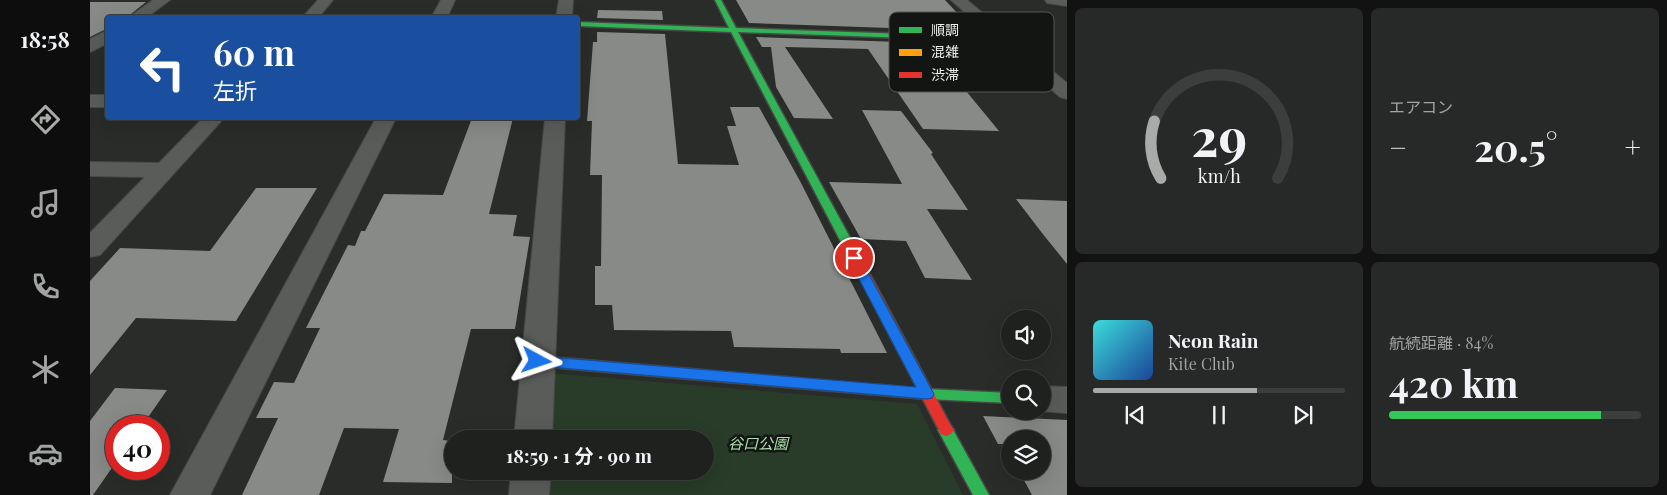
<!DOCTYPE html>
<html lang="ja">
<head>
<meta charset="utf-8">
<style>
  :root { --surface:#1f211f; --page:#272928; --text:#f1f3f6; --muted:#a1a3a4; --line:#3c3e3d; --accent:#a8aba8 }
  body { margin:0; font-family:"Playfair Display","Noto Sans JP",serif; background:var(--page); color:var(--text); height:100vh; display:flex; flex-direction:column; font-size:19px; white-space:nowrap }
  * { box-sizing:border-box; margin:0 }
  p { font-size:16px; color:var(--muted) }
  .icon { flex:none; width:28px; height:28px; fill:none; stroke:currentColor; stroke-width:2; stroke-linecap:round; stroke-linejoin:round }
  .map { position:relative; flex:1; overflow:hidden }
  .panel { display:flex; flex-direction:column; gap:8px; padding:8px; background:#111211; width:600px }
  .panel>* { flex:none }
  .guide { position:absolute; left:15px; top:15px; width:475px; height:105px; border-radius:5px; box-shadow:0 5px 20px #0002,0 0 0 1px var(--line); background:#1a4fa0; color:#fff; overflow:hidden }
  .controls { position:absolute; left:911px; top:310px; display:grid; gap:10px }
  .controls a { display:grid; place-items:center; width:50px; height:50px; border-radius:50%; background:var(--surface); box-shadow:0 5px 20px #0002,0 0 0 1px var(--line); font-size:25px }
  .speed { position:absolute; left:15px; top:415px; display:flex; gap:10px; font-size:25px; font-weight:700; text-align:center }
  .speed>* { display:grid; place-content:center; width:65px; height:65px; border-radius:50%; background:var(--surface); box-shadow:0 5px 20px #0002,0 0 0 1px var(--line); line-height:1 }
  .speed .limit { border:8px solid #d22; background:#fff; color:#111 }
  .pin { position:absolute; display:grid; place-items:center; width:42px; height:42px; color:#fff; margin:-21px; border:2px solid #fff; border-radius:50%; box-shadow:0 1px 5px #0007 }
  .me { position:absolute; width:55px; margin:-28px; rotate:95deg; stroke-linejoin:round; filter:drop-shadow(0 0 4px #0008) }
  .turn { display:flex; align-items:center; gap:18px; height:105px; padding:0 25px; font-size:22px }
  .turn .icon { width:65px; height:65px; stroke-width:2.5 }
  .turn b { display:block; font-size:35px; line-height:42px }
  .big { font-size:38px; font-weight:700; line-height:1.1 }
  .panel .widget { flex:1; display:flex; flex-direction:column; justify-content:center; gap:8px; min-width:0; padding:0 18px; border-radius:8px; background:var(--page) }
  .panel .dial { align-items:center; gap:0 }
  .dial svg { height:130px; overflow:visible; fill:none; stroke:var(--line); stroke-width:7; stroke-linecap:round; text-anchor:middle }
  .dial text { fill:var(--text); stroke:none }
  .song { display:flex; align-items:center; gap:15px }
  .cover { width:60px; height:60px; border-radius:8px; background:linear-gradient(135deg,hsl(180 70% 55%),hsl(220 70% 35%)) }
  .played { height:5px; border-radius:2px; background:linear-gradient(90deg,var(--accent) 65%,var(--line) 65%) }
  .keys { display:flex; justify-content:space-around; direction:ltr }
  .heat { display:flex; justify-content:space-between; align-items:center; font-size:28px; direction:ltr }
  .charge { height:8px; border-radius:4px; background:linear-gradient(90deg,#34c759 84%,var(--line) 0) }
  .panel .tiles { flex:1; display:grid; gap:8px; grid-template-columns:repeat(2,1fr) }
  .trip { position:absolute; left:354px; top:430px; width:270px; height:50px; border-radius:25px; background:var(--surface); box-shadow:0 5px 20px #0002,0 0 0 1px var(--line); font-weight:700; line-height:50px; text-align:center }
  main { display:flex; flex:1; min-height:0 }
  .tabs { display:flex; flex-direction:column; width:90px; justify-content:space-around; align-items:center; background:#0c0d0c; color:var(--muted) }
  .tabs .icon { width:35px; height:35px }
  .tabs .selected { color:var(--accent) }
  .tabs b { font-size:22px; color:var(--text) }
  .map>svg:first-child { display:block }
</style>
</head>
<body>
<main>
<nav class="tabs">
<b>18:58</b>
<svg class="icon selected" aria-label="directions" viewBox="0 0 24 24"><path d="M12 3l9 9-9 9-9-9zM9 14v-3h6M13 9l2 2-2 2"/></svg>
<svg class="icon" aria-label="music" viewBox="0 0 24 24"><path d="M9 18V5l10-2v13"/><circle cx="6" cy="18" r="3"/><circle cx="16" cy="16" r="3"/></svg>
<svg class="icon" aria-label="phone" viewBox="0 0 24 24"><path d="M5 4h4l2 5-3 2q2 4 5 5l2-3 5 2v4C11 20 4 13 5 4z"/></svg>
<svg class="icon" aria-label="climate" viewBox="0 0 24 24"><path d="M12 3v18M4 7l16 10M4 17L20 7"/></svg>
<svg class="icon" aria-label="car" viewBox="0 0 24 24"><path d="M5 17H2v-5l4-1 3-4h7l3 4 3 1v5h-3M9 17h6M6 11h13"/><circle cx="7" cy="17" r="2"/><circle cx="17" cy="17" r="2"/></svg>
</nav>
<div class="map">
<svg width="977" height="495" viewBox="0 0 977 495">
  <rect width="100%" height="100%" fill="#292c29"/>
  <!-- green -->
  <polygon fill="#283c29" points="460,373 827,404 873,495 456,495 456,471 615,471 615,439 457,439"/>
  <!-- building -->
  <g fill="#878a87">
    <polygon points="646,0 855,0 884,31 659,23"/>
    <polygon points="0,2 56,2 36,18 18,18 18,28 0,37"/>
    <polygon points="508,10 572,11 573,20 507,18"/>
    <polygon points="507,32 575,34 588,164 649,165 637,126 646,126 640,107 669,107 710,181 797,353 751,353 750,349 644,347 641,331 524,330 522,305 505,305 505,266 511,266 512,175 500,175 502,121 497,121 503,42 507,42"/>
    <polygon points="666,37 897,45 903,53 857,51 884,80 867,80 909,131 833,129 778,49 695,47 743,119 704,118 686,87 681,47 672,47"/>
    <polygon points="772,110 811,111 843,153 841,154 878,210 837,209 882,280 835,278 816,241 771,239 739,182 812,184"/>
    <polygon points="382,118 423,118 399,214 427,215 423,236 440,237 425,329 381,329 353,440 362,441 362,483 293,482 309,429 254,428 229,495 152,495 188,418 166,418 184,382 204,383 230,328 216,328 258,245 265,246 271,231 275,231 294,194 353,195"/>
    <polygon points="166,188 227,188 146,321 46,318 0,375 0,281 30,248 120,251"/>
    <polygon points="926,199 977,201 977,264 952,233"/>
    <polygon points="25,388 77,390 52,426 26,426 26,462 3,495 0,495 0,421"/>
    <polygon points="893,416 977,420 977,495 942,495 929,471 952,471 952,439 920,439 920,456 914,444 908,444"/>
  </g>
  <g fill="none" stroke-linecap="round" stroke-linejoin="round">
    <defs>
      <g id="street">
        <polygon points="63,0 80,0 56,18 38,18"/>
        <polygon points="228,0 243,0 228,18 212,18"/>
        <polygon points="351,0 365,0 357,18 341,18"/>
        <polygon points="469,0 483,0 482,18 466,18"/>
        <polygon points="861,0 877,0 977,83 977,99 970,97"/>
        <polygon points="955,0 977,0 977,6 957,3"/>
        <polygon points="18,30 18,43 0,52 0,39"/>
        <rect x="0" y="95" width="18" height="12"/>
        <polygon points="113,118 134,118 10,255 0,257 0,233 55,177 0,176 0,162 69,163"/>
        <polygon points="286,118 306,118 120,495 80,495"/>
        <polygon points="455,118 475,118 462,439 424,439"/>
        <polygon points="952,386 977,387 977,413 948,411 952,411"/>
        <polygon points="421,471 461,471 459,495 419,495"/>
      </g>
      <g id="fast">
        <polygon points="625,0 631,0 646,28 817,34 820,36 817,38 648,32 775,265 773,267 765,267 763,265 641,32 488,26 488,22 639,28"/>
        <polygon points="447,356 837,389 920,393 920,403 837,399 447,366 442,364 440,361 442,358"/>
        <polygon points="856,424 861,426 899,495 883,495 848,430 851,426"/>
      </g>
      <polygon id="slow" points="815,35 915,37 918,39 915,41 817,38 814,36"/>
      <polygon id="jam" points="769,261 775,265 861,426 864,430 861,434 856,436 851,434 763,265"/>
    </defs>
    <!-- street casing -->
    <use href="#street" stroke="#464946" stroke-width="2"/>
    <!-- fast casing -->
    <use href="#fast" stroke="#464946" stroke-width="3"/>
    <!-- slow casing -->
    <use href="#slow" stroke="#464946" stroke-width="3"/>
    <!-- jam casing -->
    <use href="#jam" stroke="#464946" stroke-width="3"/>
    <!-- street -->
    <use href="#street" fill="#5a5c5a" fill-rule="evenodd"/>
    <!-- fast -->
    <use href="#fast" fill="#30b455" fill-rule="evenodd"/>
    <!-- slow -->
    <use href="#slow" fill="#ff9f0a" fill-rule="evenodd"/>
    <!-- jam -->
    <use href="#jam" fill="#e5322d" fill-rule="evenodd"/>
  </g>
  <!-- route -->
  <polygon fill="#1a73e8" stroke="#114b97" points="764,254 770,258 844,394 842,398 837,399 447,366 440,361 447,356 826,387 758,258"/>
  <g text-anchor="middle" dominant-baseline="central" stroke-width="5" stroke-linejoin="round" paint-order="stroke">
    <!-- near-park labels -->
    <g font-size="15" font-style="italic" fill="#aae0ab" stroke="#121512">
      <text x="668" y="443">谷口公園</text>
    </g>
  </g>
  <!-- legend -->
  <rect x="799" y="12" width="165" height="80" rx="8" fill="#121512" stroke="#535653" stroke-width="1"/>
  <rect x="809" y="27" width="23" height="6" fill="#30b455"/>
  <rect x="809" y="49" width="23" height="7" fill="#ff9f0a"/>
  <rect x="809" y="72" width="23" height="6" fill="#e5322d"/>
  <g font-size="14" fill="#ecefec">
    <text x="841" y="35">順調</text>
    <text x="841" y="57">混雑</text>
    <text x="841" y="80">渋滞</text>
  </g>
</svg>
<div class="controls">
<a><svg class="icon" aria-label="sound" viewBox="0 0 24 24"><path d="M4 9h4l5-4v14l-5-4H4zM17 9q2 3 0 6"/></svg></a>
<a><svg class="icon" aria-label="search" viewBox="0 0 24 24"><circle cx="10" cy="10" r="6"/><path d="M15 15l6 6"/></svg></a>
<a><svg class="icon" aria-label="layers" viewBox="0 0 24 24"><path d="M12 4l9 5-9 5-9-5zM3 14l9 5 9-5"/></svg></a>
</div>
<div class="speed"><div class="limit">40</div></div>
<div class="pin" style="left:764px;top:258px;background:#d93025"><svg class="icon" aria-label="arrive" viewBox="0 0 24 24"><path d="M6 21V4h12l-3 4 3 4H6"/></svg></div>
<svg class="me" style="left:447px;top:361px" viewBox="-20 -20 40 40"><path d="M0-17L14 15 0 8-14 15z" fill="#1a73e8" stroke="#fff" stroke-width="4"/></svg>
<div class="trip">18:59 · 1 分 · 90 m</div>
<div class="guide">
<div class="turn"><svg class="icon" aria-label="left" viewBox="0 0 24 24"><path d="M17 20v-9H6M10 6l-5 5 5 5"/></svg><div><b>60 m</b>左折</div></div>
</div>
</div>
<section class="panel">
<div class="tiles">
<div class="widget dial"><svg viewBox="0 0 100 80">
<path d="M14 69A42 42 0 1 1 86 69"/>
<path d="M14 69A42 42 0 0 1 10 34" stroke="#a8aba8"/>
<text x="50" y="56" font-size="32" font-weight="700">29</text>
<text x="50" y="72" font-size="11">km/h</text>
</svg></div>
<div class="widget"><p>エアコン</p>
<div class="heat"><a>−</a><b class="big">20.5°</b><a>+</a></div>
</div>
<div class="widget">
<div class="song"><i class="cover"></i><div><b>Neon Rain</b><p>Kite Club</p></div></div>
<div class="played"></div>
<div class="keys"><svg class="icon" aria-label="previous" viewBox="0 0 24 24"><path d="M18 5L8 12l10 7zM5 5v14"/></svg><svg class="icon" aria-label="pause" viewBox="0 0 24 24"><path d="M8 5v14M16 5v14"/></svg><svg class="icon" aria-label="next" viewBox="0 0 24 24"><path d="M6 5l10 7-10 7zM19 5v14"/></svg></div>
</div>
<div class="widget"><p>航続距離 · 84%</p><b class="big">420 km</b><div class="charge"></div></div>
</div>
</section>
</main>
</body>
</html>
